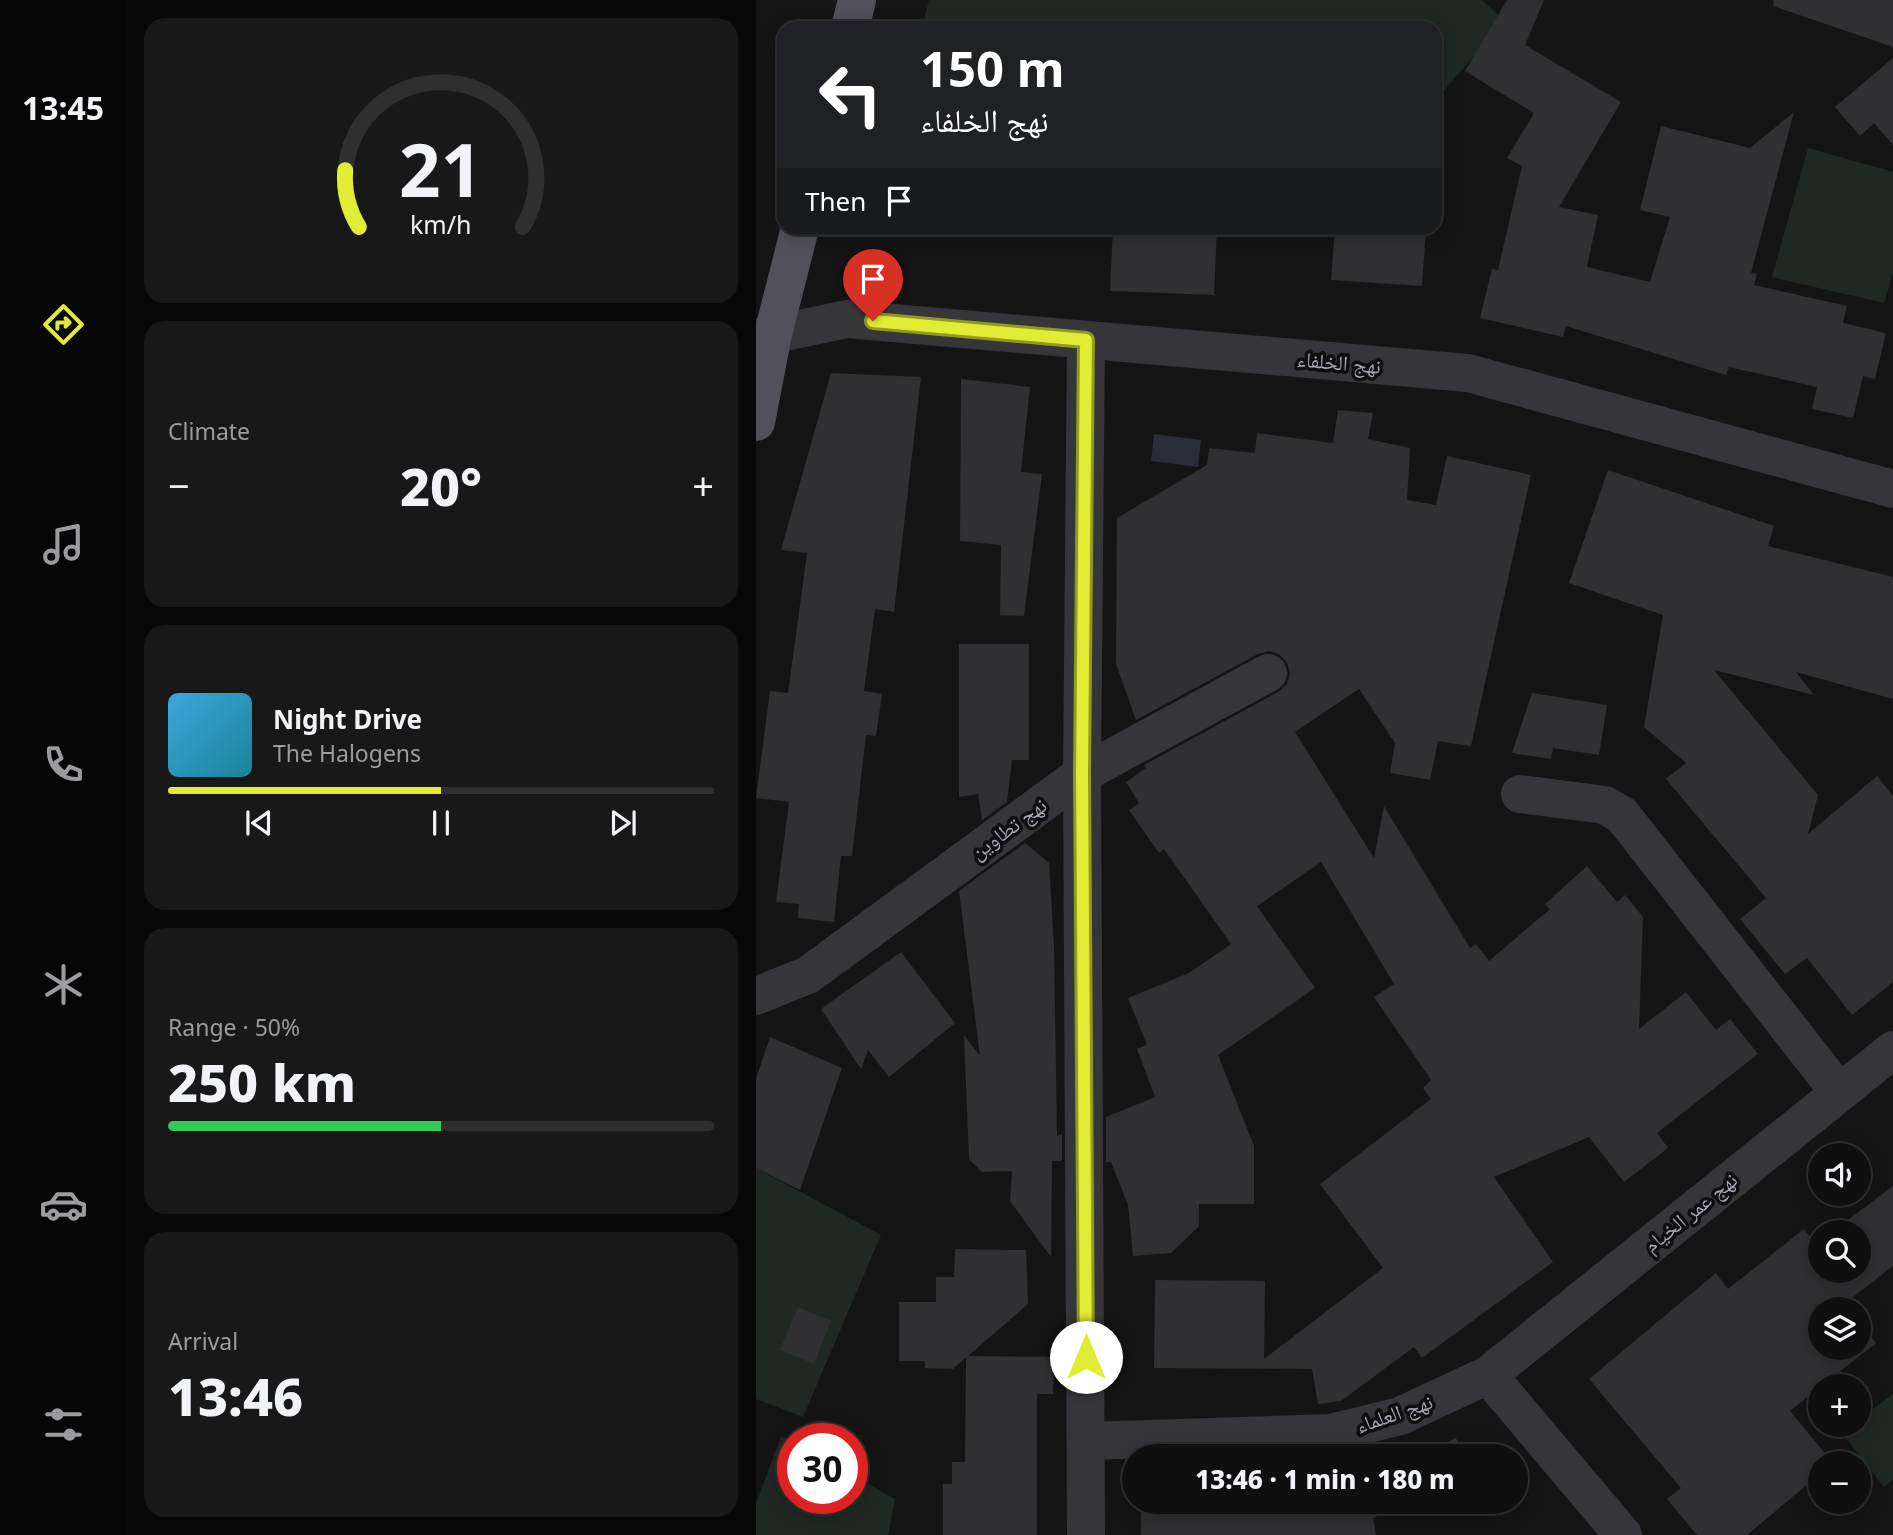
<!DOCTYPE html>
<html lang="en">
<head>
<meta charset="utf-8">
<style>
  :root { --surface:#0f0f10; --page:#181819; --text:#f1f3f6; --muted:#9b9c9f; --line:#2f2f30; --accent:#e0ed34 }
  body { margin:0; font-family:"Noto Sans","Noto Naskh Arabic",sans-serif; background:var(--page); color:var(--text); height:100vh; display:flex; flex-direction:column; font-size:26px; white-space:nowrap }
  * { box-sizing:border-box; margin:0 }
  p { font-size:23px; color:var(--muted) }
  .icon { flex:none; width:38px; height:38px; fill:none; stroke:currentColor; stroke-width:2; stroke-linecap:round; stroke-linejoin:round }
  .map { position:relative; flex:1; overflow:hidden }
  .side { display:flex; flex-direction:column; gap:18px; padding:18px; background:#080809; width:630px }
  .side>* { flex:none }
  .guide { position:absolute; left:21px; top:21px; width:665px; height:214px; border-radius:21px; box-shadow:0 4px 18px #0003,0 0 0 2px var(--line); background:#202124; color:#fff; overflow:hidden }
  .buttons { position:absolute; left:1052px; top:1143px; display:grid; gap:14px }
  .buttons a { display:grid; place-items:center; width:63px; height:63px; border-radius:50%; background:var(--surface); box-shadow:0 4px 18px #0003,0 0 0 2px var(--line); font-size:35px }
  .speed { position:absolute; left:21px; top:1423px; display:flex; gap:14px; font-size:35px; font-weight:700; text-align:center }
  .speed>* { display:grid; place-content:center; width:91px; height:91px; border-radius:50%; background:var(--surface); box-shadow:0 4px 18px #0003,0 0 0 2px var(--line); line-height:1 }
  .speed .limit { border:10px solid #d22; background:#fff; color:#111 }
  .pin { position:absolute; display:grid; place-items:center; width:60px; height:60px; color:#fff; margin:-72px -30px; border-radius:50% 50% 50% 0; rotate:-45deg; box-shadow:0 0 7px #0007 }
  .pin .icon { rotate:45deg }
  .me { position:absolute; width:77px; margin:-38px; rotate:0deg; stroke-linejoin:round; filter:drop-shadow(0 0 5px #0008) }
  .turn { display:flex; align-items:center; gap:24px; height:147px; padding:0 28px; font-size:32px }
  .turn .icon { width:91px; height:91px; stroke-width:2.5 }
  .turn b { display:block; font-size:49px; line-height:60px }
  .then { display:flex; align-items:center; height:66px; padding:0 28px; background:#0003; gap:14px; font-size:26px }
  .big { font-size:52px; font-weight:800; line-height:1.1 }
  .side .widget { flex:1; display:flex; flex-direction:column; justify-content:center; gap:10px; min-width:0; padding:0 24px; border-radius:21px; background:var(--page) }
  .side .dial { align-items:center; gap:0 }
  .dial svg { height:182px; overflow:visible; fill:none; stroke:var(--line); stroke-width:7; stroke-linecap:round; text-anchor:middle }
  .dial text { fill:var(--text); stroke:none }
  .song { display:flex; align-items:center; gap:21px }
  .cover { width:84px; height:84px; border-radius:10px; background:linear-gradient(135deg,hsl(200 70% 55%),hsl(190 70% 35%)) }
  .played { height:7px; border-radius:4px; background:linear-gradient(90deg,var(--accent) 50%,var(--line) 50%) }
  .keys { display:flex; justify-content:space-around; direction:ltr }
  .heat { display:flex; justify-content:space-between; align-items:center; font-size:38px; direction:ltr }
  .charge { height:10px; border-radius:5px; background:linear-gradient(90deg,#34c759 50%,var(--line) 0) }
  .trip { position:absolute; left:366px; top:1444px; width:406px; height:70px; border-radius:35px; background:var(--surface); box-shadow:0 4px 18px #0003,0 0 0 2px var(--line); font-weight:800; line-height:70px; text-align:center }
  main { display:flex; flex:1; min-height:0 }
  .dock { display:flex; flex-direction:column; width:126px; justify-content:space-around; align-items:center; background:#060606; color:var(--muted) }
  .dock .icon { width:49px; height:49px }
  .dock .selected { color:var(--accent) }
  .dock b { font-size:32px; color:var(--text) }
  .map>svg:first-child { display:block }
</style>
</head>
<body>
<main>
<nav class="dock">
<b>13:45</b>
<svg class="icon selected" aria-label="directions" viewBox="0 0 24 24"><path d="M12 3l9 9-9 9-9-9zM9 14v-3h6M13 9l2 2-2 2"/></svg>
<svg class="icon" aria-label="music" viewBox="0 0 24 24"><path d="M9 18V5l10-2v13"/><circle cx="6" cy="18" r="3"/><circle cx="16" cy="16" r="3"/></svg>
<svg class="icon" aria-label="phone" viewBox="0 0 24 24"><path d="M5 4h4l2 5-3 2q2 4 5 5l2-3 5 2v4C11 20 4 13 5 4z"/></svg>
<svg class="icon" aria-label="climate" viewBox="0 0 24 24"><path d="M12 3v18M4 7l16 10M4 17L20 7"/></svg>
<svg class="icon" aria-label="car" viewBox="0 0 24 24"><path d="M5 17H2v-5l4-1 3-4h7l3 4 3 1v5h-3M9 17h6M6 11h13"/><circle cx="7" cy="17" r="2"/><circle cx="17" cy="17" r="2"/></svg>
<svg class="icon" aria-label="filters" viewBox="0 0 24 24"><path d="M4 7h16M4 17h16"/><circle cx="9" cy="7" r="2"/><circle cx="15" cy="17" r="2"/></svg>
</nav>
<section class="side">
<div class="widget dial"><svg viewBox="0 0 100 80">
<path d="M14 69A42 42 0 1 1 86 69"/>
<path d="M14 69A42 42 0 0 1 8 44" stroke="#e0ed34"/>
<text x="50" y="56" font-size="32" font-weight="700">21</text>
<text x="50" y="72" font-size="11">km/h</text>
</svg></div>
<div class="widget"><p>Climate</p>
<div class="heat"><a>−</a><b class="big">20°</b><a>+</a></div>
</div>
<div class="widget">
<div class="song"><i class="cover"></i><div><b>Night Drive</b><p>The Halogens</p></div></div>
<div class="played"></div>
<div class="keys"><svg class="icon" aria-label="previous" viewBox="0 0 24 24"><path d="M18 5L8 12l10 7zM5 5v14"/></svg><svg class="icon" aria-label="pause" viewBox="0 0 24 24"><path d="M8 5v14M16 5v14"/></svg><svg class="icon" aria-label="next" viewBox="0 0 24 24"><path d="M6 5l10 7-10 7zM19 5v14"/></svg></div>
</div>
<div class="widget"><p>Range · 50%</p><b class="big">250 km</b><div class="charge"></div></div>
<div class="widget"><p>Arrival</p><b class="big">13:46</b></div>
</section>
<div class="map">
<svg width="1137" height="1535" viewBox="0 0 1137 1535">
  <rect width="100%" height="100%" fill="#141415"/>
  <!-- green -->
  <g fill="#202824">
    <polygon points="173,0 726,0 748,21 679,101 679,28 166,28"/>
    <polygon points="1052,148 1137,172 1137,273 1128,303 1016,277"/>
    <polygon points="0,1168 125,1235 47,1417 0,1399"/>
    <polygon points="1137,1394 1137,1480 1128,1487 1086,1433 1097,1425 1102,1424 1103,1420"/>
    <polygon points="25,1436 37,1442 37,1498 96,1498 96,1475 139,1499 132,1535 0,1535 0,1504"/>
  </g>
  <!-- water -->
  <polygon fill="#2a2c39" points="398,434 445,440 442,467 395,461"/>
  <!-- building -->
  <g fill="#302f31">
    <polygon points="751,0 788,0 769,45 865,102 803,207 842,215 831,267 894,282 914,217 884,210 905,126 994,148 1038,112 995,273 1001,274 998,285 1091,306 1087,323 1130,333 1119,379 1107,376 1097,418 1056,409 1061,387 973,367 970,375 810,326 807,337 724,318 736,269 742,270 766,166 751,158 778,113 709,71"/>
    <polygon points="1018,0 1137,0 1137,47 1017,6"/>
    <polygon points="1137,58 1137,145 1118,123 1104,136 1079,107"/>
    <polygon points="357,228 461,228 458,295 354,291"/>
    <polygon points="579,228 670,228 666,286 575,280"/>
    <polygon points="75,373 165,377 138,612 119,609 108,691 126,694 120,736 110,735 96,856 85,856 78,922 42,918 43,904 20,902 33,802 0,798 14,691 32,693 51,553 25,550"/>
    <polygon points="205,379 274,387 265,472 286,474 268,616 244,615 245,545 204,541"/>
    <polygon points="582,410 617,413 612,439 654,448 651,500 680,505 691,456 775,475 715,746 682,741 674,780 634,773 639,743 603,689 539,732 618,858 628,806 714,948 720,944 733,961 794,909 789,904 831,866 861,902 869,895 887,917 883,1029 930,992 960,1030 974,1019 1002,1054 901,1133 912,1148 868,1182 833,1137 738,1177 797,1262 666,1358 658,1347 585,1401 562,1404 556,1369 398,1368 399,1280 509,1281 508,1359 627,1268 564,1184 675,1099 667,1088 675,1080 618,997 638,984 565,862 501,906 559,988 462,1055 498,1146 498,1204 443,1204 443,1226 415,1253 377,1256 372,1205 355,1162 350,1162 350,1117 399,1097 381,1049 391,1045 372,998 433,973 475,944 408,849 403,853 373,810 383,803 370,782 390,768 388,765 522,692 531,684 534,673 531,663 524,655 513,651 502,654 380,720 360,664 361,518 451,465 453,448 499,453 501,433 577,443"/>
    <polygon points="852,470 1018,526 1012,546 1137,577 1137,699 1040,672 1058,695 958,670 1062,795 1052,834 1121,776 1137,796 1137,982 1096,1015 1051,958 1029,974 984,919 1010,898 910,779 930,763 888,727 907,615 813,583"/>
    <polygon points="203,644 273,644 273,760 256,760 251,802 226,820 222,794 203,797"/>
    <polygon points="776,693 851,705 843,755 797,748 795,759 756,753"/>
    <polygon points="269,843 293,863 298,946 301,1136 306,1134 306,1161 296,1161 295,1257 254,1201 256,1171 226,1172 213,1159 208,1035 224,1056 203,891"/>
    <polygon points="145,952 199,1023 133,1077 112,1050 105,1069 65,1009"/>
    <polygon points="14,1037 86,1068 44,1190 0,1168 0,1079"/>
    <polygon points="1137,1186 1137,1266 1088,1304 1092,1309 1064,1309 1064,1348 1102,1348 1102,1322 1120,1343 1034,1411 1077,1463 1064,1463 1064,1474 991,1535 941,1535 911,1499 925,1488 833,1379 960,1273 972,1289 1048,1229 1060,1244 1064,1241 1064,1270 1102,1270 1102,1232 1076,1232"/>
    <polygon points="199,1249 270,1250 272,1304 212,1356 298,1357 297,1394 281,1394 281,1535 187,1535 187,1484 196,1484 196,1462 209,1462 210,1357 197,1369 169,1368 169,1361 143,1361 143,1302 180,1302 180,1277 198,1277"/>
    <polygon points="42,1307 75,1321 58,1364 24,1350"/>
    <polygon points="700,1438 708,1456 659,1456"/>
    <polygon points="385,1502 653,1502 617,1518 620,1535 385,1535"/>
  </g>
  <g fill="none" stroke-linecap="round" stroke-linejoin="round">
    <!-- minor -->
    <g stroke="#36353a" stroke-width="38">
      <polyline points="0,338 91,319 712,373 1137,489"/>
      <polyline points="764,794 849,805 866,815 1083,1092"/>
      <polyline points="0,996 52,975 326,774 512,673"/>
      <polyline points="732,1375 867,1535"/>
      <polyline points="331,1441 575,1433 644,1416 732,1375 1137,1050"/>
      <polyline points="330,1535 326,774 330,340"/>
    </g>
    <!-- major -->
    <g stroke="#525159" stroke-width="38">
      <polyline points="94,28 101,0"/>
      <polyline points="0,422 17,334 44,228"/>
    </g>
  </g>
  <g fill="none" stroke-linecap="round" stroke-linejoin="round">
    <defs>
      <polyline id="route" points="117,321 330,340 326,774 330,1357"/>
    </defs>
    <!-- route casing -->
    <use href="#route" stroke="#929a22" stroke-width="18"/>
    <!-- route -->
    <use href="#route" stroke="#e0ed34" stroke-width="12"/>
  </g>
  <g text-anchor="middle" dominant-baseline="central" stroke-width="7" stroke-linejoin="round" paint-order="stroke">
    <!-- street labels -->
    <g font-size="21" fill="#a7a5b5" stroke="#0f0f10">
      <text transform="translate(583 362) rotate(5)">نهج الخلفاء</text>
      <text transform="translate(252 828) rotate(-36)">نهج تطاوين</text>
      <text transform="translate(934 1212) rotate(-39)">نهج عمر الخيام</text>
      <text transform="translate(638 1413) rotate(-19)">نهج العلماء</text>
    </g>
  </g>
</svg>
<div class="buttons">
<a><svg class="icon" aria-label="sound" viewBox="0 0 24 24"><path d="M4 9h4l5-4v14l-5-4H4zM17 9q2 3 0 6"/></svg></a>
<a><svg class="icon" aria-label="search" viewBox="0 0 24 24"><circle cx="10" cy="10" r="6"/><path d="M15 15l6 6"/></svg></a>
<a><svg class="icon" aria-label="layers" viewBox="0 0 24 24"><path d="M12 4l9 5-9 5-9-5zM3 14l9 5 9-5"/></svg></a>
<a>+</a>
<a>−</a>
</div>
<div class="speed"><div class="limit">30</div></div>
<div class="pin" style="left:117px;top:321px;background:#d93025"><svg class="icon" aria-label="arrive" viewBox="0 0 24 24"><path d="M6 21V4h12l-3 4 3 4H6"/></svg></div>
<svg class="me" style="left:330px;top:1357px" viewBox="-20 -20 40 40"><circle r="19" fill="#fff"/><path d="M0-13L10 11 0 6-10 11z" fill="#e0ed34"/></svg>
<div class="trip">13:46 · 1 min · 180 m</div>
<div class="guide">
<div class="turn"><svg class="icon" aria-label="left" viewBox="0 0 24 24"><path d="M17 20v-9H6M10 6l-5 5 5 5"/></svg><div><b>150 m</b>نهج الخلفاء</div></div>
<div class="then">Then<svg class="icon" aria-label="arrive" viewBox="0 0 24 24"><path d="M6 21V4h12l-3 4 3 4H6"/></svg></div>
</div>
</div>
</main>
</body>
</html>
